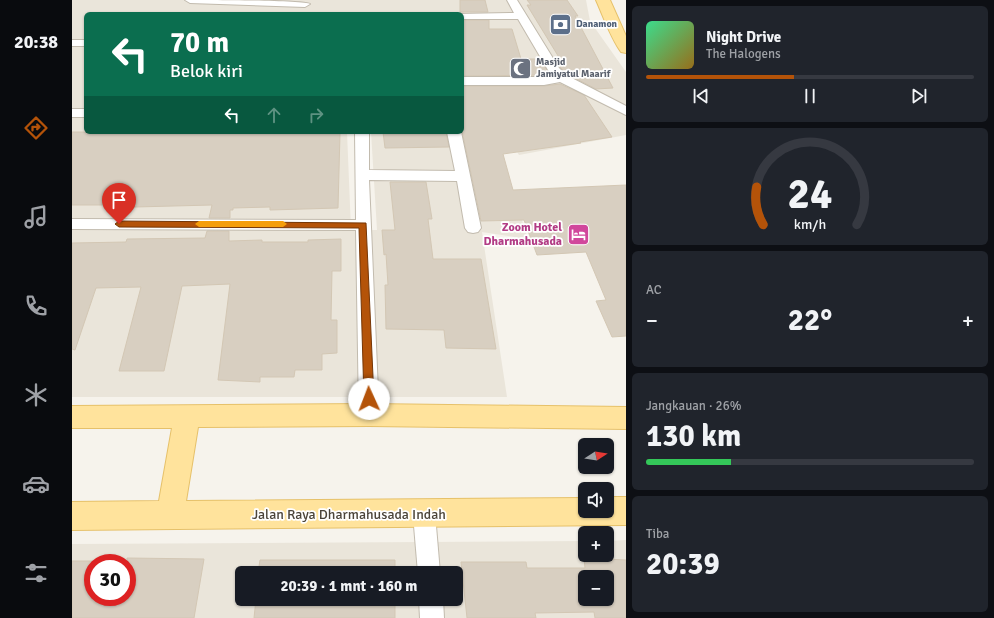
<!DOCTYPE html>
<html lang="id">
<head>
<meta charset="utf-8">
<style>
  :root { --surface:#171b24; --page:#20242c; --text:#f1f3f6; --muted:#9ea1a6; --line:#363941; --accent:#b45309 }
  body { margin:0; font-family:Signika,sans-serif; background:var(--page); color:var(--text); height:100vh; display:flex; flex-direction:column; font-size:15px; white-space:nowrap }
  * { box-sizing:border-box; margin:0 }
  p { font-size:13px; color:var(--muted) }
  .icon { flex:none; width:22px; height:22px; fill:none; stroke:currentColor; stroke-width:2; stroke-linecap:round; stroke-linejoin:round }
  .map { position:relative; flex:1; overflow:hidden }
  .panel { display:flex; flex-direction:column; gap:6px; padding:6px; background:#0d0f14; width:368px }
  .panel>* { flex:none }
  .guide { position:absolute; left:12px; top:12px; width:380px; height:122px; border-radius:6px; box-shadow:0 1px 3px #0004; background:#0b6e4f; color:#fff; overflow:hidden }
  .needle { width:26px; rotate:78deg }
  .fabs { position:absolute; left:506px; top:438px; display:grid; gap:8px }
  .fabs a { display:grid; place-items:center; width:36px; height:36px; border-radius:6px; background:var(--surface); box-shadow:0 1px 3px #0004; font-size:20px }
  .speed { position:absolute; left:12px; top:554px; display:flex; gap:8px; font-size:20px; font-weight:700; text-align:center }
  .speed>* { display:grid; place-content:center; width:52px; height:52px; border-radius:50%; background:var(--surface); box-shadow:0 1px 3px #0004; line-height:1 }
  .speed .limit { border:6px solid #d22; background:#fff; color:#111 }
  .pin { position:absolute; display:grid; place-items:center; width:34px; height:34px; color:#fff; margin:-41px -17px; border-radius:50% 50% 50% 0; rotate:-45deg; box-shadow:0 0 4px #0007 }
  .pin .icon { rotate:45deg }
  .me { position:absolute; width:44px; margin:-22px; rotate:358deg; stroke-linejoin:round; filter:drop-shadow(0 0 3px #0008) }
  .turn { display:flex; align-items:center; gap:14px; height:84px; padding:0 20px; font-size:18px }
  .turn .icon { width:52px; height:52px; stroke-width:2.5 }
  .turn b { display:block; font-size:28px; line-height:34px }
  .lanes { display:flex; align-items:center; height:38px; padding:0 20px; background:#0003; justify-content:center; gap:20px; direction:ltr }
  .lanes .off { opacity:.35 }
  .big { font-size:30px; font-weight:700; line-height:1.1 }
  .panel .card { flex:1; display:flex; flex-direction:column; justify-content:center; gap:6px; min-width:0; padding:0 14px; border-radius:6px; background:var(--page) }
  .panel .dial { align-items:center; gap:0 }
  .dial svg { height:104px; overflow:visible; fill:none; stroke:var(--line); stroke-width:7; stroke-linecap:round; text-anchor:middle }
  .dial text { fill:var(--text); stroke:none }
  .song { display:flex; align-items:center; gap:12px }
  .cover { width:48px; height:48px; border-radius:6px; background:linear-gradient(135deg,hsl(150 70% 55%),hsl(40 70% 35%)) }
  .played { height:4px; border-radius:2px; background:linear-gradient(90deg,var(--accent) 45%,var(--line) 45%) }
  .keys { display:flex; justify-content:space-around; direction:ltr }
  .heat { display:flex; justify-content:space-between; align-items:center; font-size:22px; direction:ltr }
  .charge { height:6px; border-radius:3px; background:linear-gradient(90deg,#34c759 26%,var(--line) 0) }
  .trip { position:absolute; left:163px; top:566px; width:228px; height:40px; border-radius:6px; background:var(--surface); box-shadow:0 1px 3px #0004; font-weight:700; line-height:40px; text-align:center }
  main { display:flex; flex:1; min-height:0 }
  .tabs { display:flex; flex-direction:column; width:72px; justify-content:space-around; align-items:center; background:#090b0e; color:var(--muted) }
  .tabs .icon { width:28px; height:28px }
  .tabs .on { color:var(--accent) }
  .tabs b { font-size:18px; color:var(--text) }
  .map>svg:first-child { display:block }
</style>
</head>
<body>
<main>
<nav class="tabs">
<b>20:38</b>
<svg class="icon on" aria-label="directions" viewBox="0 0 24 24"><path d="M12 3l9 9-9 9-9-9zM9 14v-3h6M13 9l2 2-2 2"/></svg>
<svg class="icon" aria-label="music" viewBox="0 0 24 24"><path d="M9 18V5l10-2v13"/><circle cx="6" cy="18" r="3"/><circle cx="16" cy="16" r="3"/></svg>
<svg class="icon" aria-label="phone" viewBox="0 0 24 24"><path d="M5 4h4l2 5-3 2q2 4 5 5l2-3 5 2v4C11 20 4 13 5 4z"/></svg>
<svg class="icon" aria-label="climate" viewBox="0 0 24 24"><path d="M12 3v18M4 7l16 10M4 17L20 7"/></svg>
<svg class="icon" aria-label="car" viewBox="0 0 24 24"><path d="M5 17H2v-5l4-1 3-4h7l3 4 3 1v5h-3M9 17h6M6 11h13"/><circle cx="7" cy="17" r="2"/><circle cx="17" cy="17" r="2"/></svg>
<svg class="icon" aria-label="filters" viewBox="0 0 24 24"><path d="M4 7h16M4 17h16"/><circle cx="9" cy="7" r="2"/><circle cx="15" cy="17" r="2"/></svg>
</nav>
<div class="map">
<svg width="554" height="618" viewBox="0 0 554 618">
  <rect width="100%" height="100%" fill="#f6f3ec"/>
  <!-- residential -->
  <g fill="#eae5da" fill-rule="evenodd">
    <path d="M0,0H514L518,21L554,72V135L447,155L436,138L424,140L456,239L410,232L435,397H0ZM14,14H390V132H299L305,230H279L275,132H14Z"/>
    <path d="M554,540V618H0V544L513,541V555H535V541ZM21,563H55V597H21ZM170,573H384V599H170ZM513,577H535V599H513Z"/>
  </g>
  <!-- building -->
  <g fill="#d8cfc1" stroke="#d3c7b4" fill-rule="evenodd">
    <polygon points="388,0 413,0 416,12 388,12"/>
    <polygon points="455,0 495,0 506,16 503,16 541,88 524,89 495,74 488,67 483,59 488,59 455,5 459,5"/>
    <polygon points="390,20 417,20 417,29 440,29 449,59 468,59 478,75 390,76"/>
    <polygon points="488,84 512,95 540,137 508,142 509,143 431,154 441,190 554,185 554,336 540,337 524,301 534,300 514,252 465,255 452,220 409,221 390,131 390,86 472,86"/>
    <polygon points="0,132 268,133 266,208 198,210 198,207 161,208 161,210 158,210 158,218 137,218 140,205 63,207 58,208 57,211 39,211 40,208 32,208 33,205 0,205"/>
    <polygon points="311,132 374,132 377,147 313,148"/>
    <polygon points="318,182 354,182 360,219 356,219 361,259 409,259 424,349 374,348 372,330 314,329 313,285 316,285 314,254 312,255 310,230 323,230"/>
    <polygon points="135,231 157,231 157,241 190,240 190,242 236,242 236,240 269,239 269,271 260,271 259,320 265,320 265,353 250,354 250,370 223,370 222,377 188,377 188,382 146,380 158,284 110,286 92,371 47,371 69,287 24,288 3,350 0,349 0,243 54,242 55,239 133,238"/>
    <polygon points="55,558 132,559 122,618 0,618 0,561 21,561 21,597 55,597"/>
    <path d="M512,558L554,560V618H523L522,612L463,613L464,618H395L389,562H454L455,568H513ZM513,577H535V599H513Z"/>
    <polygon points="188,560 323,560 323,573 186,573"/>
    <polygon points="184,599 323,599 323,618 182,618"/>
  </g>
  <g fill="none" stroke-linecap="round" stroke-linejoin="round">
    <defs>
      <g id="street">
        <path d="M113,0C129,0 232,0 238,4L233,7L118,3Z"/>
        <polygon points="435,0 445,0 487,68 494,75 554,106 554,115 488,82 472,85 390,85 390,77 472,77 481,76 476,70 446,19 390,19 390,14 386,14 442,13"/>
        <rect x="0" y="40" width="14" height="6"/>
        <rect x="0" y="109" width="14" height="8"/>
        <polygon points="283,132 297,132 297,170 383,171 375,132 389,132 409,228 406,232 401,233 396,232 393,228 385,181 297,180 307,415 304,421 297,424 290,421 287,415 284,230 0,229 0,219 284,220"/>
        <polygon points="352,503 360,506 363,514 368,573 346,573 341,514 344,506"/>
        <polygon points="347,599 371,599 372,618 348,618"/>
      </g>
      <g id="primary">
        <path d="M524,0H538L554,36V53L549,52C538,36 532,18 524,0Z"/>
        <polygon points="297,404 554,407 554,429 297,426 126,427 114,501 513,498 513,511 535,511 535,497 554,497 554,525 0,530 0,502 87,501 100,428 0,428 0,406"/>
      </g>
    </defs>
    <!-- street casing -->
    <use href="#street" stroke="#c2bbae" stroke-width="2"/>
    <!-- primary casing -->
    <use href="#primary" stroke="#e6c16a" stroke-width="2"/>
    <!-- street -->
    <use href="#street" fill="#fff" fill-rule="evenodd"/>
    <!-- primary -->
    <use href="#primary" fill="#ffe39c" fill-rule="evenodd"/>
  </g>
  <!-- route -->
  <polygon fill="#b45309" stroke="#753606" points="47,221 294,223 302,399 300,402 297,404 293,402 292,399 287,228 47,227 43,224"/>
  <!-- slow -->
  <polygon fill="#f59e0b" points="127,221 211,221 215,224 211,227 127,227 123,224"/>
  <!-- icons -->
  <defs>
    <symbol id="bank-square" viewBox="-11 -11 22 22"><rect x="-9" y="-9" width="18" height="18" rx="4" fill="#5c6f8a" stroke="#fff"/><path d="M-6-4H6V4H-6ZM0-2.3a2.3 2.3 0 1 0 0 4.6a2.3 2.3 0 1 0 0-4.6Z" fill="#fff"/></symbol>
    <symbol id="mosque-square" viewBox="-11 -11 22 22"><rect x="-9" y="-9" width="18" height="18" rx="4" fill="#6b7280" stroke="#fff"/><path d="M3.5-4.9A6 6 0 1 0 3.5 4.9A5 5 0 1 1 3.5-4.9Z" fill="#fff"/></symbol>
    <symbol id="hotel-square" viewBox="-11 -11 22 22"><rect x="-9" y="-9" width="18" height="18" rx="4" fill="#d1479c" stroke="#fff"/><path d="M-6-4.5h1.5V1H6V5H4.5V3h-9V5H-6ZM-4 0a1.8 1.8 0 1 1 3.6 0ZM.5 0V-2.5h3Q6-2.5 6 0Z" fill="#fff"/></symbol>
  </defs>
  <g fill-rule="evenodd">
    <use href="#bank-square" x="476" y="12" width="25" height="25"/>
    <use href="#mosque-square" x="436" y="56" width="25" height="25"/>
    <use href="#hotel-square" x="494" y="222" width="25" height="25"/>
  </g>
  <g text-anchor="middle" dominant-baseline="central" stroke-width="3.5" stroke-linejoin="round" paint-order="stroke">
    <!-- far-service labels -->
    <g font-size="10" font-weight="bold" fill="#4e5e75" stroke="#fff" text-anchor="start">
      <text x="504" y="24">Danamon</text>
    </g>
    <!-- far-worship labels -->
    <g font-size="10" font-weight="bold" fill="#5b616d" stroke="#fff" text-anchor="start">
      <text x="464" y="62">Masjid<tspan x="464" dy="12">Jamiyatul Maarif</tspan></text>
    </g>
    <!-- hotel labels -->
    <g font-size="12" font-weight="bold" fill="#b23c85" stroke="#fff" text-anchor="end">
      <text x="490" y="227">Zoom Hotel<tspan x="490" dy="14">Dharmahusada</tspan></text>
    </g>
    <!-- near-street labels -->
    <g font-size="14" fill="#4b4439" stroke="#fff">
      <text x="277" y="514">Jalan Raya Dharmahusada Indah</text>
    </g>
  </g>
</svg>
<div class="fabs">
<a><svg class="needle" viewBox="-14 -14 28 28"><path d="M0-13l5 13h-10z" fill="#e53935"/><path d="M0 13l5-13h-10z" fill="#9ea1a6"/></svg></a>
<a><svg class="icon" aria-label="sound" viewBox="0 0 24 24"><path d="M4 9h4l5-4v14l-5-4H4zM17 9q2 3 0 6"/></svg></a>
<a>+</a>
<a>−</a>
</div>
<div class="speed"><div class="limit">30</div></div>
<div class="pin" style="left:47px;top:224px;background:#d93025"><svg class="icon" aria-label="arrive" viewBox="0 0 24 24"><path d="M6 21V4h12l-3 4 3 4H6"/></svg></div>
<svg class="me" style="left:297px;top:399px" viewBox="-20 -20 40 40"><circle r="19" fill="#fff"/><path d="M0-13L10 11 0 6-10 11z" fill="#b45309"/></svg>
<div class="trip">20:39 · 1 mnt · 160 m</div>
<div class="guide">
<div class="turn"><svg class="icon" aria-label="left" viewBox="0 0 24 24"><path d="M17 20v-9H6M10 6l-5 5 5 5"/></svg><div><b>70 m</b>Belok kiri</div></div>
<div class="lanes"><svg class="icon" aria-label="left" viewBox="0 0 24 24"><path d="M17 20v-9H6M10 6l-5 5 5 5"/></svg><svg class="icon off" aria-label="ahead" viewBox="0 0 24 24"><path d="M12 20V5M6 11l6-6 6 6"/></svg><svg class="icon off" aria-label="right" viewBox="0 0 24 24"><path d="M7 20v-9h11M14 6l5 5-5 5"/></svg></div>
</div>
</div>
<section class="panel">
<div class="card">
<div class="song"><i class="cover"></i><div><b>Night Drive</b><p>The Halogens</p></div></div>
<div class="played"></div>
<div class="keys"><svg class="icon" aria-label="previous" viewBox="0 0 24 24"><path d="M18 5L8 12l10 7zM5 5v14"/></svg><svg class="icon" aria-label="pause" viewBox="0 0 24 24"><path d="M8 5v14M16 5v14"/></svg><svg class="icon" aria-label="next" viewBox="0 0 24 24"><path d="M6 5l10 7-10 7zM19 5v14"/></svg></div>
</div>
<div class="card dial"><svg viewBox="0 0 100 80">
<path d="M14 69A42 42 0 1 1 86 69"/>
<path d="M14 69A42 42 0 0 1 9 40" stroke="#b45309"/>
<text x="50" y="56" font-size="32" font-weight="700">24</text>
<text x="50" y="72" font-size="11">km/h</text>
</svg></div>
<div class="card"><p>AC</p>
<div class="heat"><a>−</a><b class="big">22°</b><a>+</a></div>
</div>
<div class="card"><p>Jangkauan · 26%</p><b class="big">130 km</b><div class="charge"></div></div>
<div class="card"><p>Tiba</p><b class="big">20:39</b></div>
</section>
</main>
</body>
</html>
